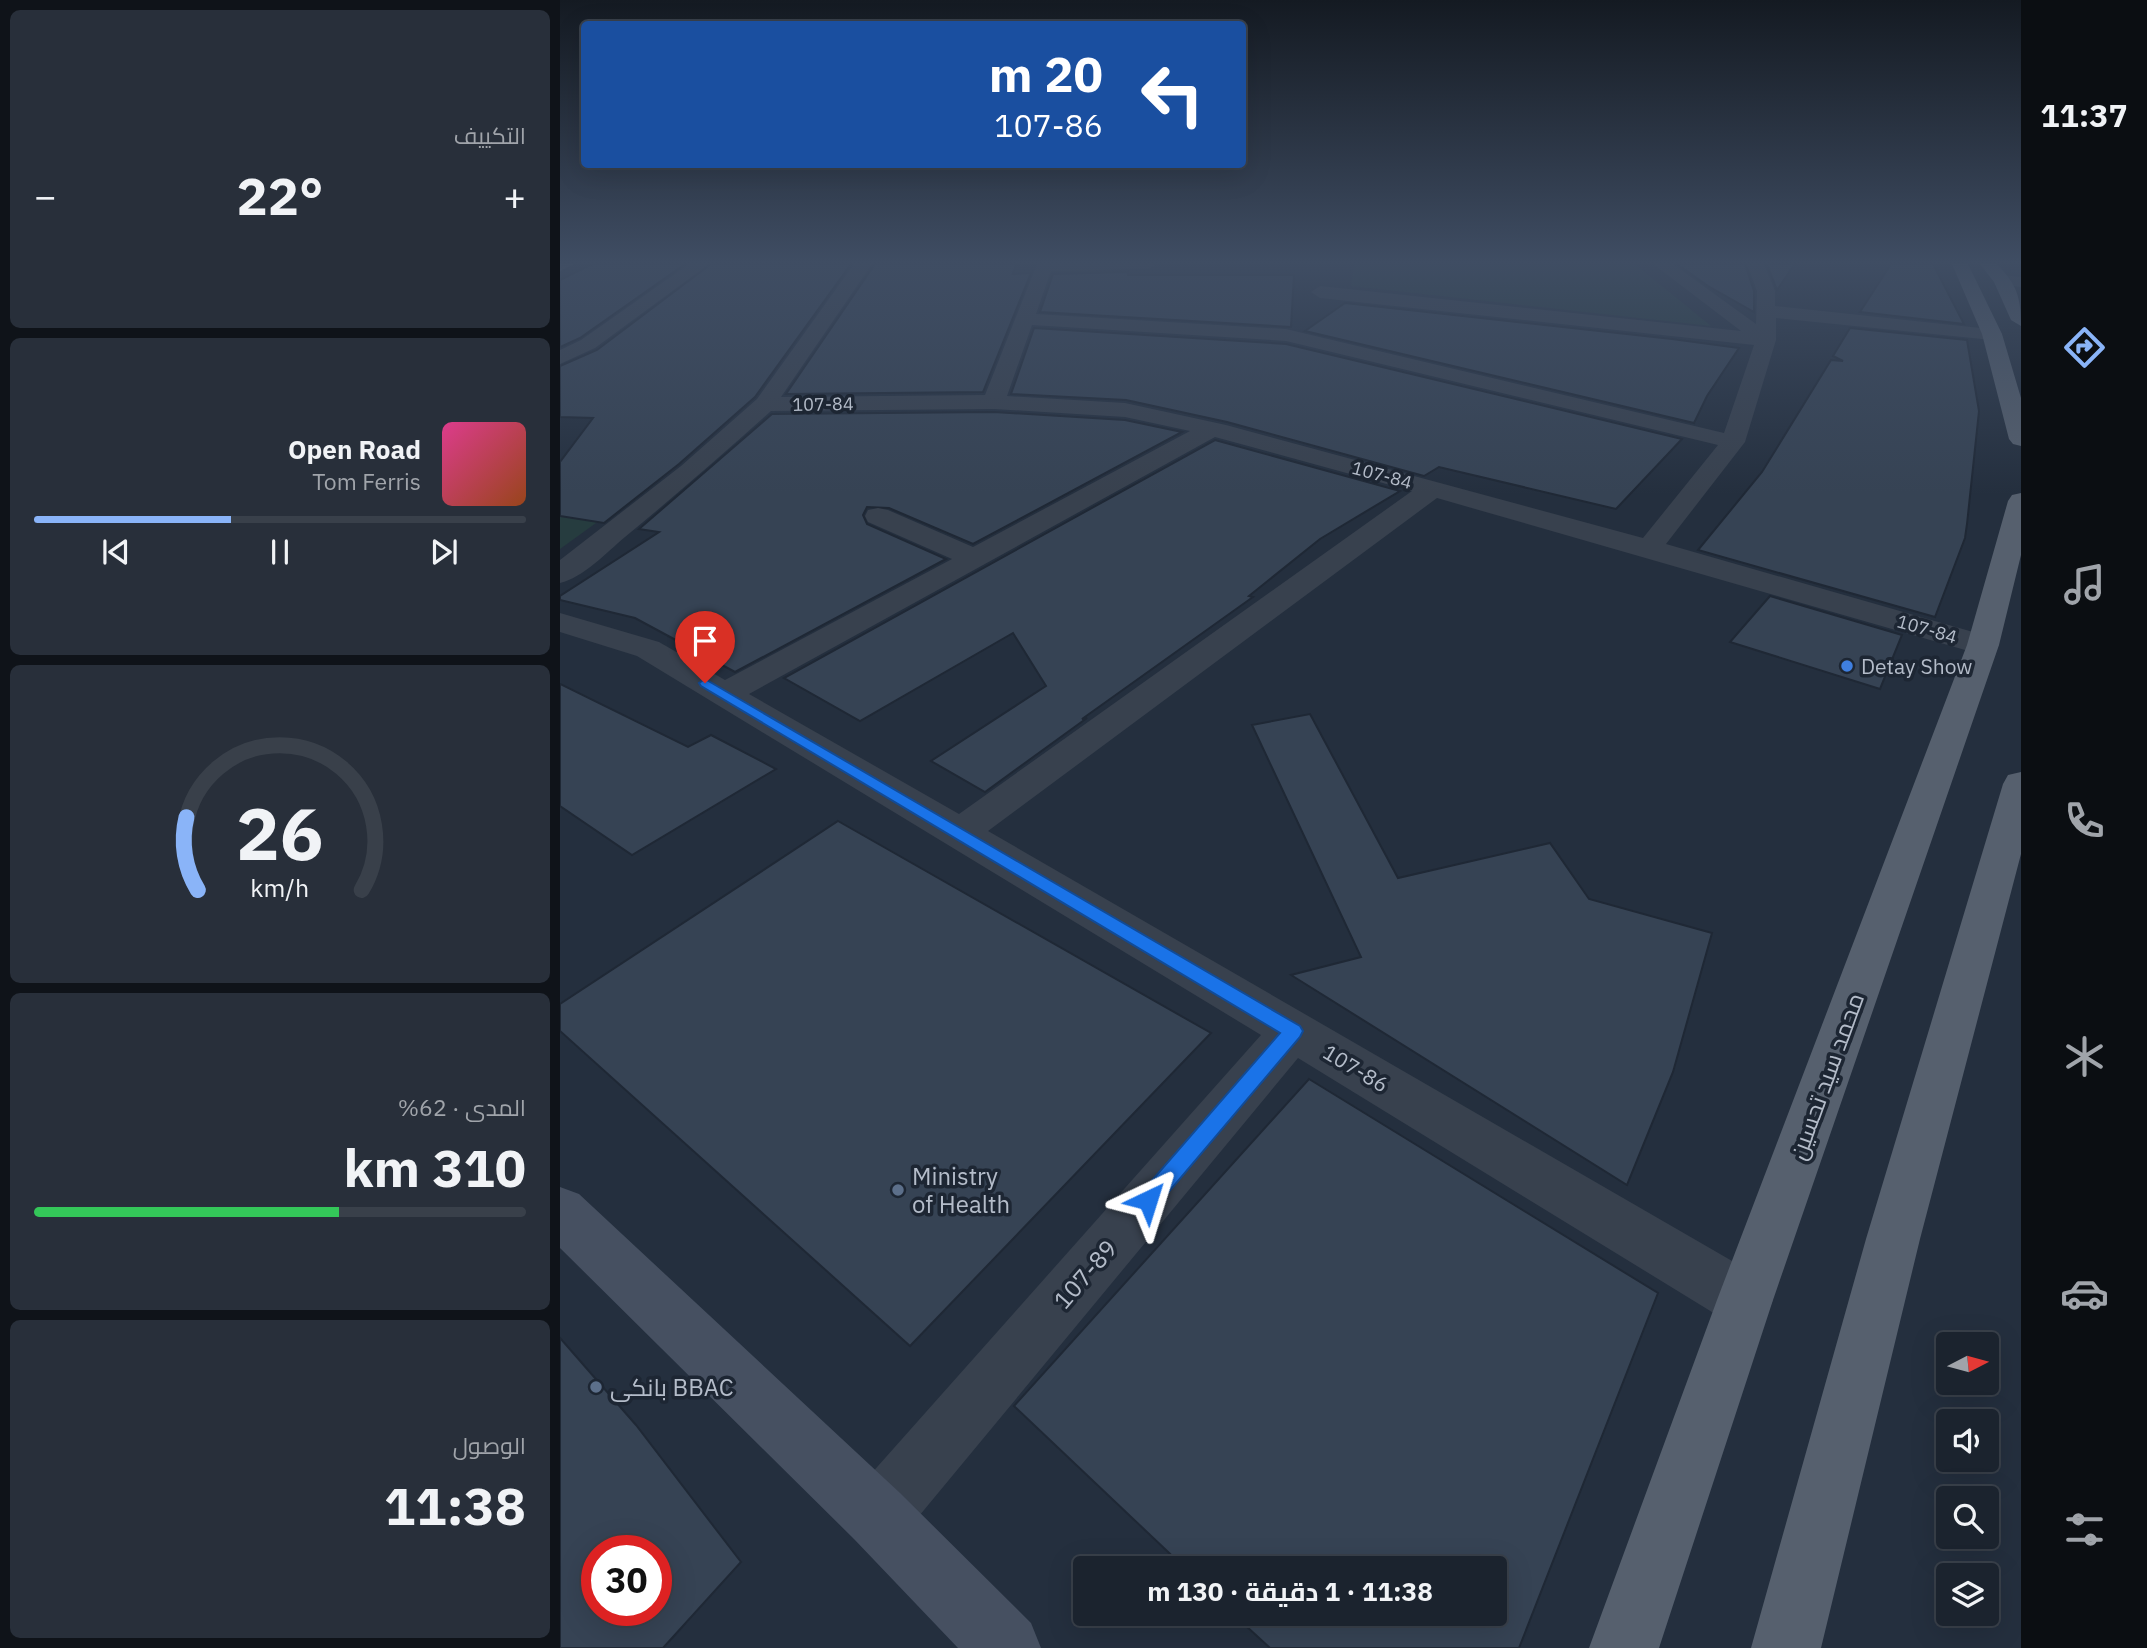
<!DOCTYPE html>
<html lang="ar">
<head>
<meta charset="utf-8">
<style>
  :root { --surface:#1b232e; --page:#282f3a; --text:#f1f3f6; --muted:#a0a4aa; --line:#39404a; --accent:#8ab4f8 }
  body { margin:0; font-family:"IBM Plex Sans",Cairo,sans-serif; background:var(--page); color:var(--text); direction:rtl; height:100vh; display:flex; flex-direction:column; font-size:26px; white-space:nowrap }
  * { box-sizing:border-box; margin:0 }
  p { font-size:23px; color:var(--muted) }
  .icon { flex:none; width:38px; height:38px; fill:none; stroke:currentColor; stroke-width:2; stroke-linecap:round; stroke-linejoin:round }
  .map { position:relative; flex:1; overflow:hidden; direction:ltr }
  .side { display:flex; flex-direction:column; gap:10px; padding:10px; background:#0f1319; width:560px }
  .side>* { flex:none }
  .guide { position:absolute; left:21px; top:21px; width:665px; height:147px; border-radius:7px; box-shadow:0 7px 28px #0002,0 0 0 2px var(--line); direction:rtl; background:#1a4fa0; color:#fff; overflow:hidden }
  .needle { width:46px; rotate:84deg }
  .controls { position:absolute; left:1376px; top:1332px; display:grid; gap:14px }
  .controls a { display:grid; place-items:center; width:63px; height:63px; border-radius:7px; background:var(--surface); box-shadow:0 7px 28px #0002,0 0 0 2px var(--line); font-size:35px }
  .speed { position:absolute; left:21px; top:1535px; display:flex; gap:14px; font-size:35px; font-weight:700; text-align:center }
  .speed>* { display:grid; place-content:center; width:91px; height:91px; border-radius:50%; background:var(--surface); box-shadow:0 7px 28px #0002,0 0 0 2px var(--line); line-height:1 }
  .speed .limit { border:10px solid #d22; background:#fff; color:#111 }
  .pin { position:absolute; display:grid; place-items:center; width:60px; height:60px; color:#fff; margin:-72px -30px; border-radius:50% 50% 50% 0; rotate:-45deg; box-shadow:0 0 7px #0007 }
  .pin .icon { rotate:45deg }
  .me { position:absolute; width:77px; margin:-38px; rotate:41deg; stroke-linejoin:round; filter:drop-shadow(0 0 5px #0008) }
  .turn { display:flex; align-items:center; gap:24px; height:147px; padding:0 28px; font-size:32px }
  .turn .icon { width:91px; height:91px; stroke-width:2.5 }
  .turn b { display:block; font-size:49px; line-height:60px }
  .big { font-size:52px; font-weight:700; line-height:1.1 }
  .side .tile { flex:1; display:flex; flex-direction:column; justify-content:center; gap:10px; min-width:0; padding:0 24px; border-radius:10px; background:var(--page) }
  .side .dial { align-items:center; gap:0 }
  .dial svg { height:182px; overflow:visible; fill:none; stroke:var(--line); stroke-width:7; stroke-linecap:round; text-anchor:middle }
  .dial text { fill:var(--text); stroke:none }
  .song { display:flex; align-items:center; gap:21px }
  .cover { width:84px; height:84px; border-radius:10px; background:linear-gradient(135deg,hsl(330 70% 55%),hsl(20 70% 35%)) }
  .played { height:7px; border-radius:4px; background:linear-gradient(90deg,var(--accent) 40%,var(--line) 40%) }
  .keys { display:flex; justify-content:space-around; direction:ltr }
  .heat { display:flex; justify-content:space-between; align-items:center; font-size:38px; direction:ltr }
  .charge { height:10px; border-radius:5px; background:linear-gradient(90deg,#34c759 62%,var(--line) 0) }
  .trip { position:absolute; left:513px; top:1556px; width:434px; height:70px; border-radius:7px; background:var(--surface); box-shadow:0 7px 28px #0002,0 0 0 2px var(--line); font-weight:700; line-height:70px; text-align:center; direction:rtl }
  main { display:flex; flex:1; min-height:0 }
  .tabs { display:flex; flex-direction:column; width:126px; justify-content:space-around; align-items:center; background:#0b0e12; color:var(--muted) }
  .tabs .icon { width:49px; height:49px }
  .tabs .selected { color:var(--accent) }
  .tabs b { font-size:32px; color:var(--text) }
  .map>svg:first-child { display:block }
</style>
</head>
<body>
<main>
<nav class="tabs">
<b>11:37</b>
<svg class="icon selected" aria-label="directions" viewBox="0 0 24 24"><path d="M12 3l9 9-9 9-9-9zM9 14v-3h6M13 9l2 2-2 2"/></svg>
<svg class="icon" aria-label="music" viewBox="0 0 24 24"><path d="M9 18V5l10-2v13"/><circle cx="6" cy="18" r="3"/><circle cx="16" cy="16" r="3"/></svg>
<svg class="icon" aria-label="phone" viewBox="0 0 24 24"><path d="M5 4h4l2 5-3 2q2 4 5 5l2-3 5 2v4C11 20 4 13 5 4z"/></svg>
<svg class="icon" aria-label="climate" viewBox="0 0 24 24"><path d="M12 3v18M4 7l16 10M4 17L20 7"/></svg>
<svg class="icon" aria-label="car" viewBox="0 0 24 24"><path d="M5 17H2v-5l4-1 3-4h7l3 4 3 1v5h-3M9 17h6M6 11h13"/><circle cx="7" cy="17" r="2"/><circle cx="17" cy="17" r="2"/></svg>
<svg class="icon" aria-label="filters" viewBox="0 0 24 24"><path d="M4 7h16M4 17h16"/><circle cx="9" cy="7" r="2"/><circle cx="15" cy="17" r="2"/></svg>
</nav>
<div class="map">
<svg width="1461" height="1648" viewBox="0 0 1461 1648">
  <rect width="100%" height="100%" fill="#242f3e"/>
  <!-- green -->
  <g fill="#263c3f">
    <polygon points="794,264 1075,264 1151,326 791,286"/>
    <polygon points="47,515 0,549 0,516"/>
  </g>
  <!-- building -->
  <g fill="#364354" stroke="#1f2835" stroke-width="2" fill-rule="evenodd">
    <polygon points="32,264 125,264 20,338 0,347 0,280"/>
    <polygon points="151,264 291,264 195,397 119,464 44,523 0,516 0,462 33,418 0,417 0,366 37,350"/>
    <polygon points="315,264 456,264 453,274 471,273 423,392 226,394"/>
    <polygon points="1117,264 1185,264 1194,291 1194,312 1148,286"/>
    <polygon points="1207,264 1235,264 1217,290"/>
    <polygon points="1331,264 1373,264 1404,324 1300,312"/>
    <polygon points="568,272 568,275 734,275 731,327 480,312 493,274"/>
    <polygon points="785,303 1112,339 1179,348 1147,396 1134,423 745,331"/>
    <polygon points="474,328 726,344 1122,439 1056,509 879,467 864,476 667,422 566,400 451,394"/>
    <polygon points="1290,328 1407,340 1419,411 1407,524 1405,538 1375,617 1138,550 1202,472 1271,360 1283,361 1273,356"/>
    <polygon points="434,412 565,420 622,432 413,544 329,508 307,507 303,515 307,524 386,559 175,672 75,618 0,600 0,596 99,532 79,529 212,414"/>
    <polygon points="655,440 840,491 760,539 689,596 693,597 522,719 527,718 425,792 371,761 486,686 453,633 300,721 224,678"/>
    <polygon points="1210,596 1342,635 1320,689 1170,642"/>
    <polygon points="0,684 128,747 151,735 216,769 72,855 0,806"/>
    <polygon points="750,714 838,878 990,843 1029,899 1152,933 1113,1072 1067,1185 731,975 801,957 692,725"/>
    <polygon points="278,821 651,1033 350,1346 0,1031 0,1004"/>
    <polygon points="749,1079 1098,1293 959,1648 710,1648 673,1614 934,1614 934,1568 625,1568 454,1406"/>
    <path d="M0,1338L76,1425L181,1562L103,1648H0ZM37,1550H96V1610H37Z"/>
  </g>
  <g fill="none" stroke-linecap="round" stroke-linejoin="round">
    <!-- street -->
    <g fill="#38414e" fill-rule="evenodd">
      <polygon points="129,264 149,264 35,348 0,364 0,350 21,340"/>
      <path d="M294,264H312L221,397L425,395L477,264H597L588,269L491,271L476,314L726,329L1164,433L1194,345L760,298L751,292L760,286L1181,331L1093,264H1113L1196,324L1197,291L1187,264H1204L1215,291V306L1439,330L1442,334L1439,338L1432,340L1216,318V340L1185,442L1106,544L1434,638L1439,645L1434,652L1423,655L1412,652L877,498L428,831L1205,1280L1213,1300L1205,1320L1185,1328L1165,1320L738,1058L340,1539L317,1548L294,1539L285,1516L294,1493L701,1035L77,656L0,632V613L99,642L165,680L392,559L308,522L305,516L308,510L318,508L328,510L413,547L630,431L565,417L434,409L211,411C163,454 115,496 65,537C46,553 24,577 0,583V560L121,466L197,399ZM472,325L726,341L1158,445L1083,538L666,425L565,403L447,396ZM655,437L852,491L399,814L189,694Z"/>
      <polygon points="1442,275 1461,277 1461,287 1436,284 1433,280"/>
    </g>
    <!-- secondary -->
    <polygon fill="#465061" fill-rule="evenodd" points="0,1187 19,1194 340,1493 471,1623 481,1648 398,1648 294,1539 0,1248"/>
    <!-- primary -->
    <g fill="#56606e" fill-rule="evenodd">
      <polygon points="0,264 14,264 0,271"/>
      <polygon points="1392,264 1408,264 1442,334 1461,398 1461,446 1453,444 1449,439 1422,334"/>
      <path d="M1420,264H1437C1457,285 1461,297 1461,326L1451,320L1434,282Z"/>
      <polygon points="1461,493 1461,555 1439,645 1213,1300 1099,1648 1029,1648 1157,1300 1407,645 1448,501 1452,495"/>
      <polygon points="1461,772 1461,854 1360,1239 1261,1648 1191,1648 1306,1239 1443,784 1448,775"/>
    </g>
  </g>
  <!-- sky -->
  <linearGradient id="sky" x2="0" y2="1"><stop stop-color="#141a22"/><stop offset="0.53" stop-color="#3f4d63"/><stop offset="1" stop-color="#3f4d63" stop-opacity="0"/></linearGradient>
  <rect width="1461" height="494" fill="url(#sky)"/>
  <!-- route -->
  <polygon fill="#1a73e8" stroke="#114b97" stroke-width="2" points="145,679 740,1026 743,1031 740,1037 596,1207 588,1210 581,1207 577,1200 581,1193 720,1033 141,686 139,683"/>
  <!-- markers -->
  <circle fill="#3f7fe0" stroke="#1d2633" stroke-width="2.5" cx="1287" cy="666" r="7"/>
  <g fill="#5c6f8a" stroke="#1d2633" stroke-width="2.5">
    <circle cx="338" cy="1190" r="7"/>
    <circle cx="36" cy="1387" r="7"/>
  </g>
  <g text-anchor="middle" dominant-baseline="central" stroke-width="7" stroke-linejoin="round" paint-order="stroke">
    <!-- far-street labels -->
    <g font-size="18" fill="#b4bcc9" stroke="#1d2633">
      <text transform="translate(263 404) rotate(-1)">107-84</text>
      <text transform="translate(822 475) rotate(15)">107-84</text>
      <text transform="translate(1367 629) rotate(16)">107-84</text>
    </g>
    <!-- poi labels -->
    <g font-size="21" fill="#b4bcc9" stroke="#1d2633" text-anchor="start">
      <text x="1301" y="666">Detay Show</text>
    </g>
    <!-- street labels -->
    <g font-size="21" fill="#b4bcc9" stroke="#1d2633">
      <text transform="translate(796 1068) rotate(31)">107-86</text>
    </g>
    <!-- near-street labels -->
    <g font-size="24" fill="#b4bcc9" stroke="#1d2633">
      <text transform="translate(1266 1076) rotate(-70)">محمد سید تحسین</text>
      <text transform="translate(525 1274) rotate(-49)">107-89</text>
    </g>
    <!-- near-poi labels -->
    <g font-size="24" fill="#b4bcc9" stroke="#1d2633" text-anchor="start">
      <text x="352" y="1176">Ministry<tspan x="352" dy="28">of Health</tspan></text>
      <text x="50" y="1387">بانکی BBAC</text>
    </g>
  </g>
</svg>
<div class="controls">
<a><svg class="needle" viewBox="-14 -14 28 28"><path d="M0-13l5 13h-10z" fill="#e53935"/><path d="M0 13l5-13h-10z" fill="#a0a4aa"/></svg></a>
<a><svg class="icon" aria-label="sound" viewBox="0 0 24 24"><path d="M4 9h4l5-4v14l-5-4H4zM17 9q2 3 0 6"/></svg></a>
<a><svg class="icon" aria-label="search" viewBox="0 0 24 24"><circle cx="10" cy="10" r="6"/><path d="M15 15l6 6"/></svg></a>
<a><svg class="icon" aria-label="layers" viewBox="0 0 24 24"><path d="M12 4l9 5-9 5-9-5zM3 14l9 5 9-5"/></svg></a>
</div>
<div class="speed"><div class="limit">30</div></div>
<div class="pin" style="left:145px;top:683px;background:#d93025"><svg class="icon" aria-label="arrive" viewBox="0 0 24 24"><path d="M6 21V4h12l-3 4 3 4H6"/></svg></div>
<svg class="me" style="left:588px;top:1200px" viewBox="-20 -20 40 40"><path d="M0-17L14 15 0 8-14 15z" fill="#1a73e8" stroke="#fff" stroke-width="4"/></svg>
<div class="trip">11:38 · 1 دقيقة · 130 m</div>
<div class="guide">
<div class="turn"><svg class="icon" aria-label="left" viewBox="0 0 24 24"><path d="M17 20v-9H6M10 6l-5 5 5 5"/></svg><div><b>20 m</b>107-86</div></div>
</div>
</div>
<section class="side">
<div class="tile"><p>التكييف</p>
<div class="heat"><a>−</a><b class="big">22°</b><a>+</a></div>
</div>
<div class="tile">
<div class="song"><i class="cover"></i><div><b>Open Road</b><p>Tom Ferris</p></div></div>
<div class="played"></div>
<div class="keys"><svg class="icon" aria-label="previous" viewBox="0 0 24 24"><path d="M18 5L8 12l10 7zM5 5v14"/></svg><svg class="icon" aria-label="pause" viewBox="0 0 24 24"><path d="M8 5v14M16 5v14"/></svg><svg class="icon" aria-label="next" viewBox="0 0 24 24"><path d="M6 5l10 7-10 7zM19 5v14"/></svg></div>
</div>
<div class="tile dial"><svg viewBox="0 0 100 80">
<path d="M14 69A42 42 0 1 1 86 69"/>
<path d="M14 69A42 42 0 0 1 9 37" stroke="#8ab4f8"/>
<text x="50" y="56" font-size="32" font-weight="700">26</text>
<text x="50" y="72" font-size="11">km/h</text>
</svg></div>
<div class="tile"><p>المدى · 62%</p><b class="big">310 km</b><div class="charge"></div></div>
<div class="tile"><p>الوصول</p><b class="big">11:38</b></div>
</section>
</main>
</body>
</html>
